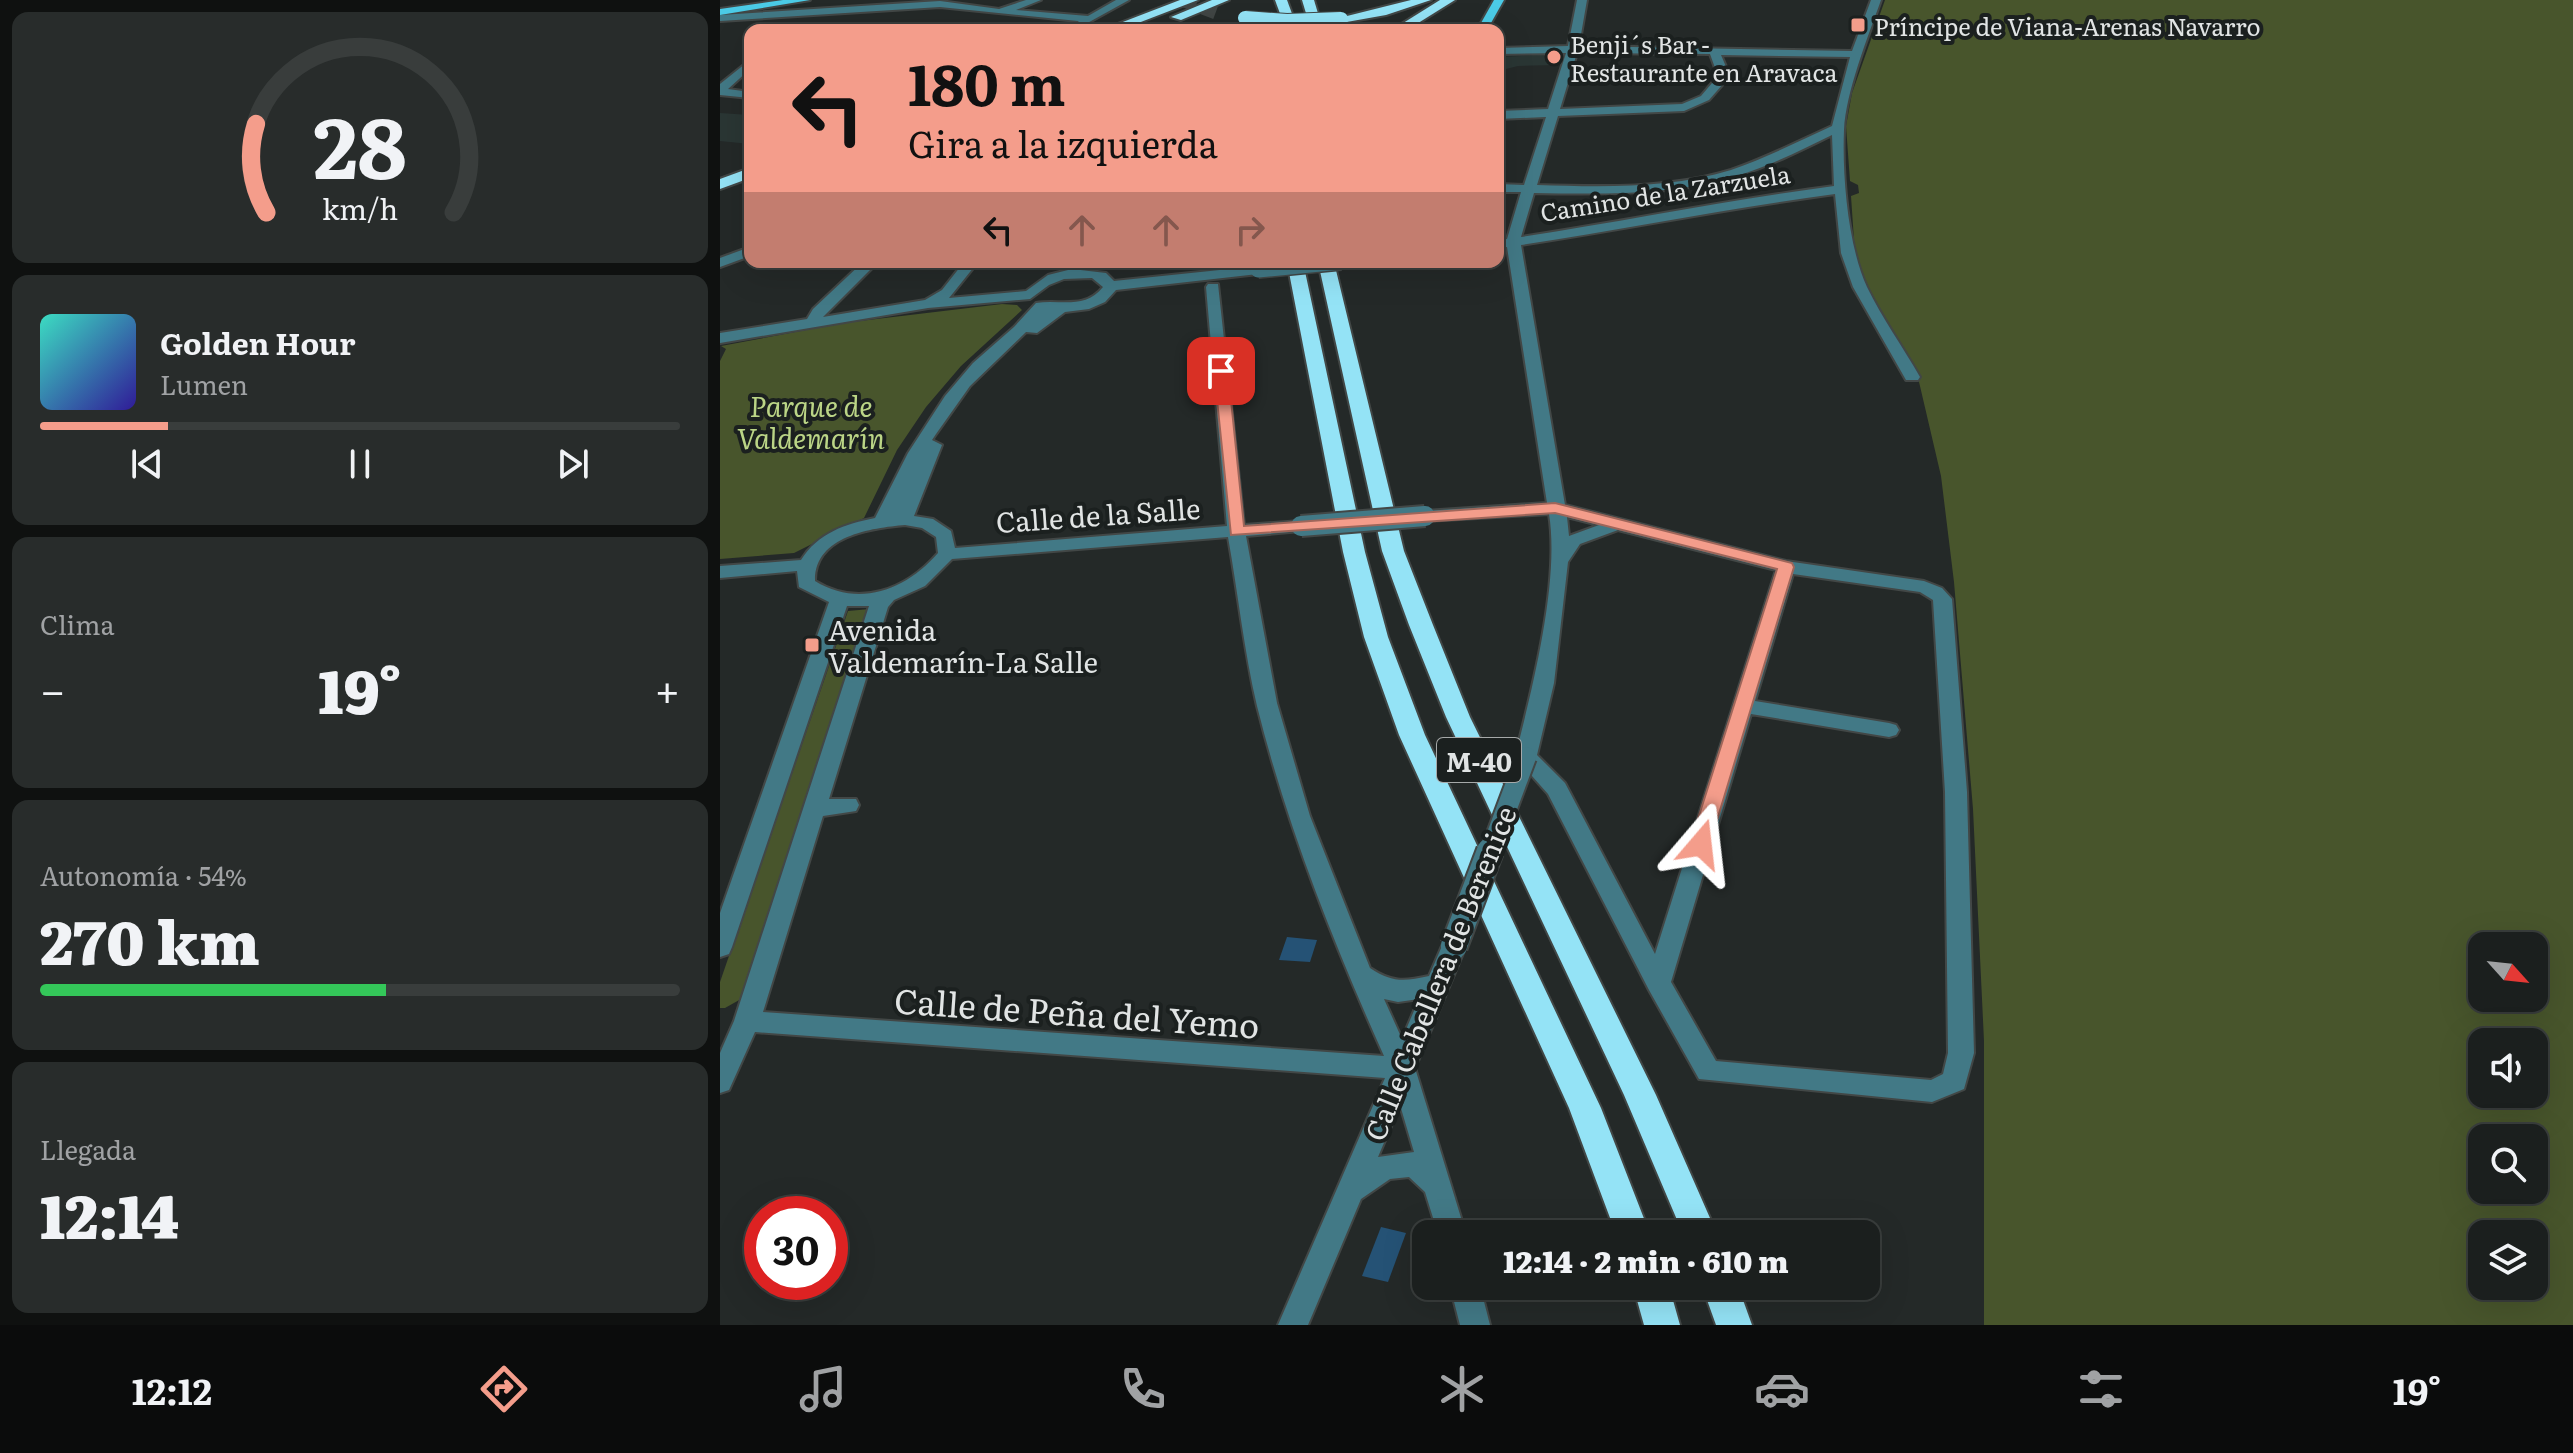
<!DOCTYPE html>
<html lang="es">
<head>
<meta charset="utf-8">
<style>
  :root { --surface:#1b1f1e; --page:#282c2b; --text:#f1f3f6; --muted:#a0a2a4; --line:#393d3c; --accent:#f49d8b }
  body { margin:0; font-family:Literata,serif; background:var(--page); color:var(--text); height:100vh; display:flex; flex-direction:column; font-size:30px; white-space:nowrap }
  * { box-sizing:border-box; margin:0 }
  p { font-size:26px; color:var(--muted) }
  .icon { flex:none; width:44px; height:44px; fill:none; stroke:currentColor; stroke-width:2; stroke-linecap:round; stroke-linejoin:round }
  .map { position:relative; flex:1; overflow:hidden }
  .sheet { display:flex; flex-direction:column; gap:12px; padding:12px; background:#0f1110; width:720px }
  .sheet>* { flex:none }
  .guide { position:absolute; left:24px; top:24px; width:760px; height:244px; border-radius:16px; box-shadow:0 8px 32px #0002,0 0 0 2px var(--line); background:#f49d8b; color:#111; overflow:hidden }
  .needle { width:52px; rotate:117deg }
  .fabs { position:absolute; left:1748px; top:932px; display:grid; gap:16px }
  .fabs a { display:grid; place-items:center; width:80px; height:80px; border-radius:16px; background:var(--surface); box-shadow:0 8px 32px #0002,0 0 0 2px var(--line); font-size:40px }
  .speed { position:absolute; left:24px; top:1196px; display:flex; gap:16px; font-size:40px; font-weight:700; text-align:center }
  .speed>* { display:grid; place-content:center; width:104px; height:104px; border-radius:50%; background:var(--surface); box-shadow:0 8px 32px #0002,0 0 0 2px var(--line); line-height:1 }
  .speed .limit { border:12px solid #d22; background:#fff; color:#111 }
  .pin { position:absolute; display:grid; place-items:center; width:68px; height:68px; color:#fff; margin:-34px; border-radius:16px; box-shadow:0 4px 12px #0006 }
  .me { position:absolute; width:88px; margin:-44px; rotate:17deg; stroke-linejoin:round; filter:drop-shadow(0 0 6px #0008) }
  .turn { display:flex; align-items:center; gap:28px; height:168px; padding:0 32px; font-size:36px }
  .turn .icon { width:104px; height:104px; stroke-width:2.5 }
  .turn b { display:block; font-size:56px; line-height:68px }
  .lanes { display:flex; align-items:center; height:76px; padding:0 32px; background:#0003; justify-content:center; gap:40px; direction:ltr }
  .lanes .off { opacity:.35 }
  .big { font-size:60px; font-weight:800; line-height:1.1 }
  .sheet .tile { flex:1; display:flex; flex-direction:column; justify-content:center; gap:12px; min-width:0; padding:0 28px; border-radius:16px; background:var(--page) }
  .sheet .dial { align-items:center; gap:0 }
  .dial svg { height:208px; overflow:visible; fill:none; stroke:var(--line); stroke-width:7; stroke-linecap:round; text-anchor:middle }
  .dial text { fill:var(--text); stroke:none }
  .song { display:flex; align-items:center; gap:24px }
  .cover { width:96px; height:96px; border-radius:12px; background:linear-gradient(135deg,hsl(170 70% 55%),hsl(250 70% 35%)) }
  .played { height:8px; border-radius:4px; background:linear-gradient(90deg,var(--accent) 20%,var(--line) 20%) }
  .keys { display:flex; justify-content:space-around; direction:ltr }
  .heat { display:flex; justify-content:space-between; align-items:center; font-size:44px; direction:ltr }
  .charge { height:12px; border-radius:6px; background:linear-gradient(90deg,#34c759 54%,var(--line) 0) }
  .trip { position:absolute; left:692px; top:1220px; width:468px; height:80px; border-radius:16px; background:var(--surface); box-shadow:0 8px 32px #0002,0 0 0 2px var(--line); font-weight:800; line-height:80px; text-align:center }
  .dock { display:flex; height:128px; justify-content:space-around; align-items:center; background:#0b0c0c; color:var(--muted) }
  .dock .icon { width:56px; height:56px }
  .dock .selected { color:var(--accent) }
  .dock b { font-size:36px; color:var(--text) }
  main { display:flex; flex:1; min-height:0 }
  .map>svg:first-child { display:block }
</style>
</head>
<body>
<main>
<section class="sheet">
<div class="tile dial"><svg viewBox="0 0 100 80">
<path d="M14 69A42 42 0 1 1 86 69"/>
<path d="M14 69A42 42 0 0 1 10 35" stroke="#f49d8b"/>
<text x="50" y="56" font-size="32" font-weight="700">28</text>
<text x="50" y="72" font-size="11">km/h</text>
</svg></div>
<div class="tile">
<div class="song"><i class="cover"></i><div><b>Golden Hour</b><p>Lumen</p></div></div>
<div class="played"></div>
<div class="keys"><svg class="icon" aria-label="previous" viewBox="0 0 24 24"><path d="M18 5L8 12l10 7zM5 5v14"/></svg><svg class="icon" aria-label="pause" viewBox="0 0 24 24"><path d="M8 5v14M16 5v14"/></svg><svg class="icon" aria-label="next" viewBox="0 0 24 24"><path d="M6 5l10 7-10 7zM19 5v14"/></svg></div>
</div>
<div class="tile"><p>Clima</p>
<div class="heat"><a>−</a><b class="big">19°</b><a>+</a></div>
</div>
<div class="tile"><p>Autonomía · 54%</p><b class="big">270 km</b><div class="charge"></div></div>
<div class="tile"><p>Llegada</p><b class="big">12:14</b></div>
</section>
<div class="map">
<svg width="1853" height="1325" viewBox="0 0 1853 1325">
  <rect width="100%" height="100%" fill="#242928"/>
  <!-- built -->
  <g fill="#2a3634">
    <polygon points="838,54 834,65 798,66 778,71 780,57"/>
    <polygon points="0,113 30,115 30,144 0,141"/>
  </g>
  <!-- green -->
  <g fill="#48552c" fill-rule="evenodd">
    <path d="M1165,0H1853V1325H1264V1041L1253,809L1234,582L1221,476L1196,369L1147,287L1135,255L1131,196L1139,193L1138,185L1130,181L1126,126L1132,93ZM1762,946H1814V998H1762ZM1762,1042H1814V1094H1762ZM1762,1138H1814V1190H1762ZM1762,1234H1814V1286H1762Z"/>
    <polygon points="282,304 297,305 302,310 241,366 206,407 177,450 144,518 74,553 0,559 0,361 6,349 1,346 123,323"/>
    <polygon points="150,609 21,999 5,1008 0,1008 0,982 128,611"/>
  </g>
  <!-- water -->
  <g fill="#255275">
    <polygon points="567,937 597,940 590,962 559,960"/>
    <polygon points="661,1227 686,1233 668,1282 642,1276"/>
  </g>
  <g fill="none" stroke-linecap="round" stroke-linejoin="round">
    <!-- highway-tunnel -->
    <polyline stroke="#404544" stroke-width="14" stroke-dasharray="14 7" stroke-linecap="butt" points="463,0 500,14"/>
    <defs>
      <g id="minor">
        <polygon points="306,0 321,0 296,10 368,16 396,0 409,0 362,26 358,21 220,7 0,21 0,15 220,1 279,9"/>
        <path d="M857,0H867L859,46L1132,51L1151,0H1161C1148,37 1126,91 1124,130C1122,175 1128,246 1147,287C1162,318 1183,347 1200,377L1198,380H1186L1133,287L1121,253L1115,194C1010,208 906,229 801,245L845,505L1066,561L1204,581L1222,588L1232,599L1247,792L1254,1053L1244,1089L1212,1102L979,1079L929,990L828,794L795,757C812,690 840,581 829,514L705,521L696,516L705,511L827,503L787,247L778,248V240L787,239L801,192H778V184L804,185L826,117L778,119V111L828,109L846,53L778,54V48L848,46ZM857,53L990,54L998,76L981,96L962,104L840,109ZM1001,55L1130,57L1112,126C1079,141 1046,158 1011,170C949,189 881,187 817,185L838,116L964,111L989,100L1010,76ZM1112,135L1114,186C1009,200 906,221 801,237L814,193C882,194 951,196 1016,176C1050,166 1081,150 1112,135ZM847,517L879,525L849,536ZM898,530L1056,570L935,954L845,783L817,755L834,683L848,562L860,544ZM1073,574L1200,592L1213,600L1225,792L1228,1053L1223,1074L1211,1080L996,1061L951,982L1031,714L1169,737L1176,735L1179,730L1176,725L1169,723L1035,701Z"/>
        <polygon points="30,60 30,69 8,89 30,92 30,98 0,95 0,84"/>
        <polygon points="30,247 30,256 0,267 0,258"/>
        <path d="M143,262H158L103,317L205,300L222,290L244,262H258L229,298L306,291L328,275L352,269L386,273L394,281L538,266L545,270L538,274L396,290L385,302L369,309L345,312L317,333L306,332L250,386L216,434L212,440L222,445L194,516L213,519L231,531L235,548L507,526L486,287L488,284H498L524,525L581,521L590,526L581,531L526,536L557,703L590,816L650,968C671,982 683,982 709,976L725,939L734,936L743,939L746,946L695,1068L746,1234H718L705,1192L689,1177L670,1179L641,1199L588,1325H558L665,1078L35,1032L9,1090L0,1093V1053L14,1021L149,606H127L12,947L9,954L0,957V913L109,602L79,587L77,571L0,578V566L81,560C98,533 125,524 155,518L188,453L225,396L253,363L294,327L316,303C340,299 365,310 383,287L372,278L344,279L329,285L310,299L208,308L0,343V333L87,319L93,309ZM185,525L202,528L216,537L218,553C186,590 139,608 95,581C94,536 151,528 185,525ZM508,537C518,593 524,651 537,706C567,826 613,942 664,1056L43,1012L103,816L136,811L139,805L136,799H109L168,607L174,600L205,586L232,559ZM664,999L678,1002L699,999L682,1039ZM680,1105L694,1152L658,1157Z"/>
        <polygon points="730,1286 760,1286 770,1325 740,1325"/>
      </g>
      <g id="major">
        <polygon points="63,0 90,0 0,15 0,9"/>
        <polygon points="774,0 784,0 767,30 757,30"/>
      </g>
      <g id="highway">
        <polygon points="460,0 478,0 400,30 382,30"/>
        <polygon points="492,0 509,0 461,20 451,17"/>
        <polygon points="555,0 567,0 578,30 566,30"/>
        <polygon points="582,0 594,0 603,30 591,30"/>
        <polygon points="691,0 711,0 666,15 621,23 615,19"/>
        <polygon points="720,0 735,0 687,30 672,30"/>
        <polygon points="30,168 30,178 0,189 0,179"/>
        <polygon points="567,262 583,262 645,552 668,637 705,735 881,1108 930,1234 896,1234 849,1108 679,735 644,637 623,552"/>
        <polygon points="598,262 614,262 684,551 713,625 750,717 936,1095 997,1234 963,1234 904,1095 726,717 689,625 662,551"/>
        <polygon points="913,1286 949,1286 960,1325 924,1325"/>
        <polygon points="982,1286 1018,1286 1032,1325 996,1325"/>
      </g>
    </defs>
    <!-- minor casing -->
    <use href="#minor" stroke="#424746" stroke-width="4"/>
    <!-- major casing -->
    <use href="#major" stroke="#424746" stroke-width="4"/>
    <!-- highway casing -->
    <use href="#highway" stroke="#424746" stroke-width="4"/>
    <!-- minor -->
    <use href="#minor" fill="#427986" fill-rule="evenodd"/>
    <!-- major -->
    <use href="#major" fill="#4bcbe6" fill-rule="evenodd"/>
    <!-- highway -->
    <use href="#highway" fill="#94e3f6" fill-rule="evenodd"/>
    <defs>
      <polyline id="minor-bridge-far2" points="538,270 621,262"/>
      <g id="minor-bridge-far1">
        <polyline points="581,526 705,516"/>
        <polyline points="770,853 806,757"/>
      </g>
      <polyline id="minor-bridge" points="734,946 770,851"/>
      <polyline id="highway-bridge" points="525,18 567,21 621,19"/>
    </defs>
    <!-- minor-bridge-far2 casing -->
    <use href="#minor-bridge-far2" stroke="#424746" stroke-width="18" stroke-linecap="butt"/>
    <!-- minor-bridge-far1 casing -->
    <use href="#minor-bridge-far1" stroke="#424746" stroke-width="24" stroke-linecap="butt"/>
    <!-- minor-bridge casing -->
    <use href="#minor-bridge" stroke="#424746" stroke-width="30" stroke-linecap="butt"/>
    <!-- highway-bridge casing -->
    <use href="#highway-bridge" stroke="#424746" stroke-width="16" stroke-linecap="butt"/>
    <!-- minor-bridge-far2 -->
    <use href="#minor-bridge-far2" stroke="#427986" stroke-width="15"/>
    <!-- minor-bridge-far1 -->
    <use href="#minor-bridge-far1" stroke="#427986" stroke-width="20"/>
    <!-- minor-bridge -->
    <use href="#minor-bridge" stroke="#427986" stroke-width="26"/>
    <!-- highway-bridge -->
    <use href="#highway-bridge" stroke="#94e3f6" stroke-width="14"/>
  </g>
  <!-- route -->
  <polygon fill="#f49d8b" stroke="#9f665a" stroke-width="2" points="501,366 508,371 524,526 835,503 1072,563 1074,567 988,850 973,850 970,844 1057,569 835,513 511,535 494,371"/>
  <!-- markers -->
  <g fill="#f49d8b" stroke="#1b201f" stroke-width="3">
    <rect x="1130" y="17" width="16" height="16" rx="4"/>
    <circle cx="834" cy="57" r="8"/>
    <rect x="84" y="637" width="16" height="16" rx="4"/>
  </g>
  <g text-anchor="middle" dominant-baseline="central" stroke-width="8" stroke-linejoin="round" paint-order="stroke">
    <!-- far-poi labels -->
    <g font-size="24" fill="#e1e4e4" stroke="#1b201f" text-anchor="start">
      <text x="1154" y="25">Príncipe de Viana-Arenas Navarro</text>
      <text x="850" y="43">Benji´s Bar -<tspan x="850" dy="28">Restaurante en Aravaca</tspan></text>
    </g>
    <!-- far-street labels -->
    <g font-size="24" fill="#e1e4e4" stroke="#1b201f">
      <text transform="translate(945 192) rotate(-9)">Camino de la Zarzuela</text>
    </g>
    <!-- shield labels -->
    <rect fill="#1b201f" stroke="#a6a9a9" stroke-width="2" x="717" y="738" width="84" height="44" rx="6"/>
    <g font-size="26" font-weight="bold" fill="#e1e4e4">
      <text x="759" y="760">M-40</text>
    </g>
    <!-- park labels -->
    <g font-size="28" font-style="italic" fill="#bbd586" stroke="#1b201f">
      <text x="91" y="405">Parque de<tspan x="91" dy="32">Valdemarín</tspan></text>
    </g>
    <!-- street labels -->
    <g font-size="28" fill="#e1e4e4" stroke="#1b201f">
      <text transform="translate(378 514) rotate(-4)">Calle de la Salle</text>
      <text transform="translate(719 973) rotate(-68)">Calle Cabellera de Berenice</text>
    </g>
    <!-- poi labels -->
    <g font-size="28" fill="#e1e4e4" stroke="#1b201f" text-anchor="start">
      <text x="108" y="629">Avenida<tspan x="108" dy="32">Valdemarín-La Salle</tspan></text>
    </g>
    <!-- near-street labels -->
    <g font-size="34" fill="#e1e4e4" stroke="#1b201f">
      <text transform="translate(357 1011) rotate(4)">Calle de Peña del Yemo</text>
    </g>
  </g>
</svg>
<div class="fabs">
<a><svg class="needle" viewBox="-14 -14 28 28"><path d="M0-13l5 13h-10z" fill="#e53935"/><path d="M0 13l5-13h-10z" fill="#a0a2a4"/></svg></a>
<a><svg class="icon" aria-label="sound" viewBox="0 0 24 24"><path d="M4 9h4l5-4v14l-5-4H4zM17 9q2 3 0 6"/></svg></a>
<a><svg class="icon" aria-label="search" viewBox="0 0 24 24"><circle cx="10" cy="10" r="6"/><path d="M15 15l6 6"/></svg></a>
<a><svg class="icon" aria-label="layers" viewBox="0 0 24 24"><path d="M12 4l9 5-9 5-9-5zM3 14l9 5 9-5"/></svg></a>
</div>
<div class="speed"><div class="limit">30</div></div>
<div class="pin" style="left:501px;top:371px;background:#d93025"><svg class="icon" aria-label="arrive" viewBox="0 0 24 24"><path d="M6 21V4h12l-3 4 3 4H6"/></svg></div>
<svg class="me" style="left:981px;top:844px" viewBox="-20 -20 40 40"><path d="M0-17L14 15 0 8-14 15z" fill="#f49d8b" stroke="#fff" stroke-width="4"/></svg>
<div class="trip">12:14 · 2 min · 610 m</div>
<div class="guide">
<div class="turn"><svg class="icon" aria-label="left" viewBox="0 0 24 24"><path d="M17 20v-9H6M10 6l-5 5 5 5"/></svg><div><b>180 m</b>Gira a la izquierda</div></div>
<div class="lanes"><svg class="icon" aria-label="left" viewBox="0 0 24 24"><path d="M17 20v-9H6M10 6l-5 5 5 5"/></svg><svg class="icon off" aria-label="ahead" viewBox="0 0 24 24"><path d="M12 20V5M6 11l6-6 6 6"/></svg><svg class="icon off" aria-label="ahead" viewBox="0 0 24 24"><path d="M12 20V5M6 11l6-6 6 6"/></svg><svg class="icon off" aria-label="right" viewBox="0 0 24 24"><path d="M7 20v-9h11M14 6l5 5-5 5"/></svg></div>
</div>
</div>
</main>
<nav class="dock">
<b>12:12</b>
<svg class="icon selected" aria-label="directions" viewBox="0 0 24 24"><path d="M12 3l9 9-9 9-9-9zM9 14v-3h6M13 9l2 2-2 2"/></svg>
<svg class="icon" aria-label="music" viewBox="0 0 24 24"><path d="M9 18V5l10-2v13"/><circle cx="6" cy="18" r="3"/><circle cx="16" cy="16" r="3"/></svg>
<svg class="icon" aria-label="phone" viewBox="0 0 24 24"><path d="M5 4h4l2 5-3 2q2 4 5 5l2-3 5 2v4C11 20 4 13 5 4z"/></svg>
<svg class="icon" aria-label="climate" viewBox="0 0 24 24"><path d="M12 3v18M4 7l16 10M4 17L20 7"/></svg>
<svg class="icon" aria-label="car" viewBox="0 0 24 24"><path d="M5 17H2v-5l4-1 3-4h7l3 4 3 1v5h-3M9 17h6M6 11h13"/><circle cx="7" cy="17" r="2"/><circle cx="17" cy="17" r="2"/></svg>
<svg class="icon" aria-label="filters" viewBox="0 0 24 24"><path d="M4 7h16M4 17h16"/><circle cx="9" cy="7" r="2"/><circle cx="15" cy="17" r="2"/></svg>
<b>19°</b>
</nav>
</body>
</html>
